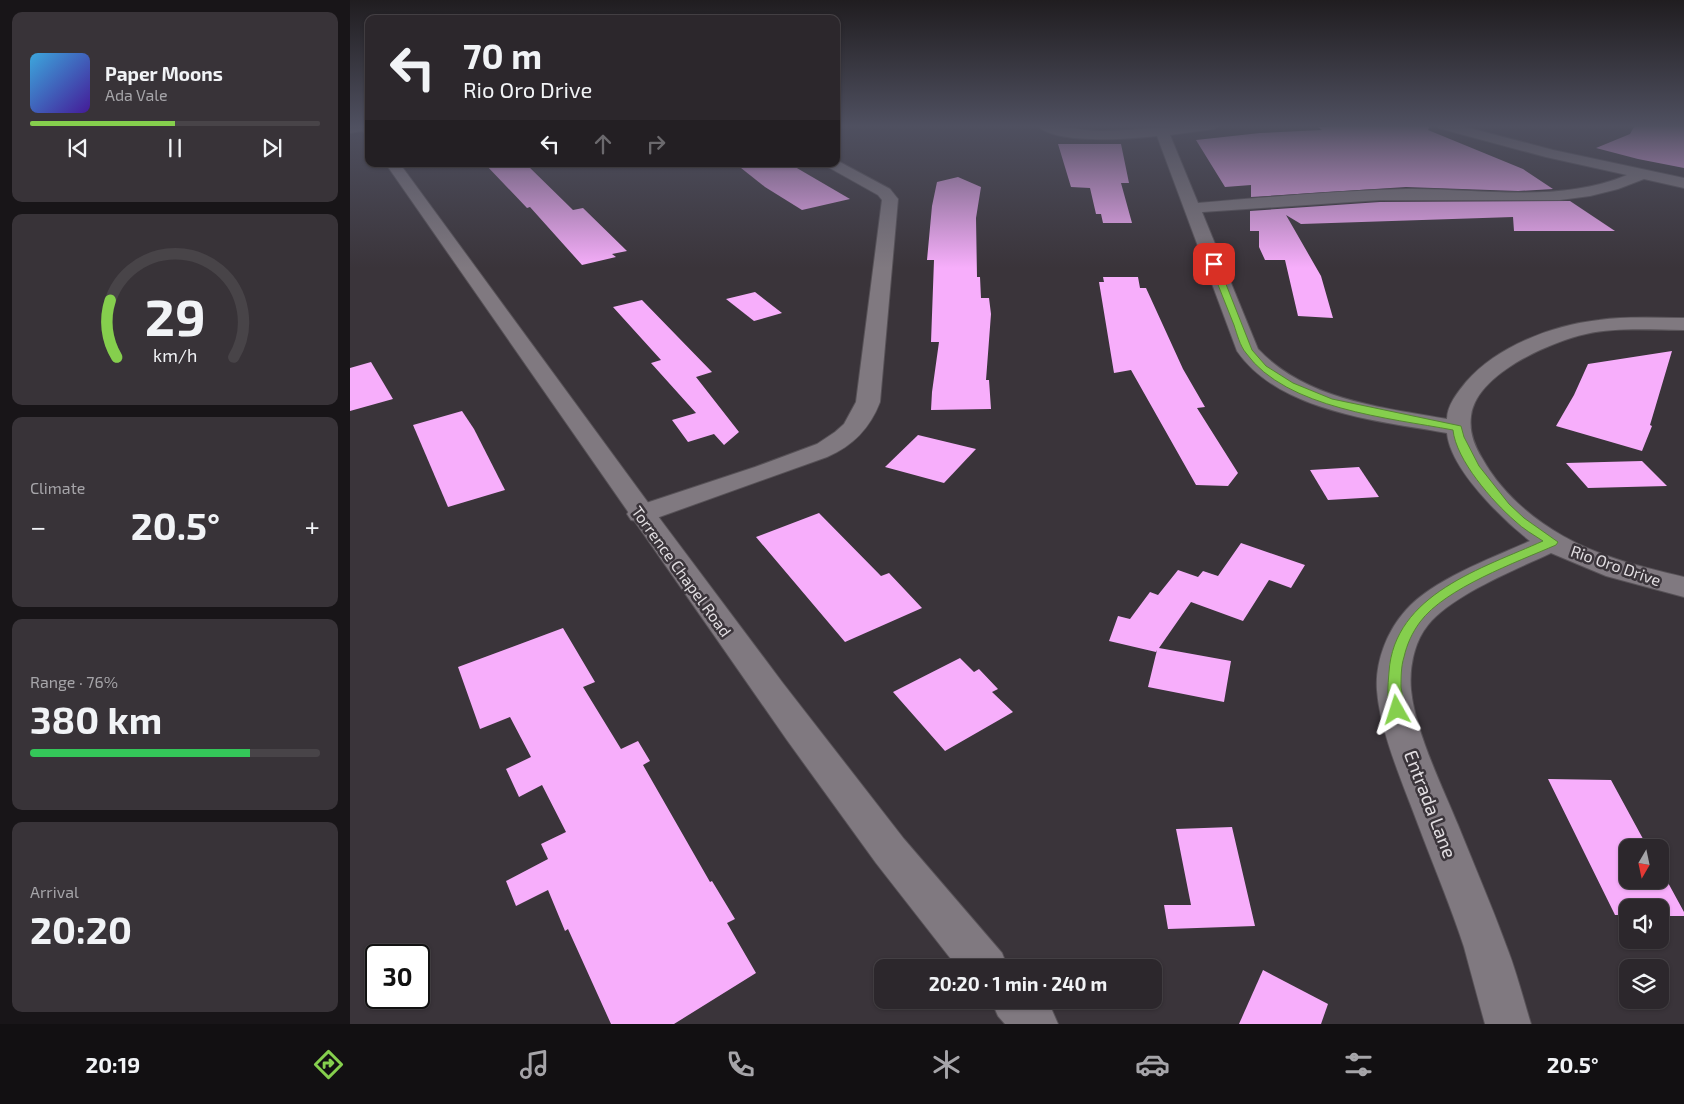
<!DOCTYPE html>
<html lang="en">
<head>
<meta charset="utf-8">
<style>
  :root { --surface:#2c272c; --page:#383338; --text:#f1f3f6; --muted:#a6a5a9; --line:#484448; --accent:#85cf4d }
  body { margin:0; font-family:"Exo 2",sans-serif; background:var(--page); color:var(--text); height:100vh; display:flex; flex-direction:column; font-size:19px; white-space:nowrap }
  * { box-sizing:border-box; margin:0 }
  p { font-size:16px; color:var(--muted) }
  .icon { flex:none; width:28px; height:28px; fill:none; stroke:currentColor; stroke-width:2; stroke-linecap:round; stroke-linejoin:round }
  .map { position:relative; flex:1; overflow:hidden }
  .details { display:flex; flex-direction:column; gap:12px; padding:12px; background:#181518; width:350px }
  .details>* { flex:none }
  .top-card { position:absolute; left:15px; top:15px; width:475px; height:152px; border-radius:10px; box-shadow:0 1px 4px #0004,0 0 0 1px var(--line); background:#2c272c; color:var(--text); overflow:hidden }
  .needle { width:32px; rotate:189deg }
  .controls { position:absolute; left:1269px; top:839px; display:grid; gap:10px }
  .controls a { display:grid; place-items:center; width:50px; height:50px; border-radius:10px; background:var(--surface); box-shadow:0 1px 4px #0004,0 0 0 1px var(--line); font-size:25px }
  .speed { position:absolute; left:15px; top:944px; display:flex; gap:10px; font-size:25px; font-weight:700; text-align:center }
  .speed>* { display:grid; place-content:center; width:65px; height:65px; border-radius:50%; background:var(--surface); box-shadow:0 1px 4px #0004,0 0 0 1px var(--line); line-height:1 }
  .speed .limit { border:2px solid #111; border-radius:8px; background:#fff; color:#111 }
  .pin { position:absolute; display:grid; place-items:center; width:42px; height:42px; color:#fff; margin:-21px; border-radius:10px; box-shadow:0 2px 8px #0006 }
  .me { position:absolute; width:55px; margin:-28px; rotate:354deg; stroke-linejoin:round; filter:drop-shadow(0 0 4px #0008) }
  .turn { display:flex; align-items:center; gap:18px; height:105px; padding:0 15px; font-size:22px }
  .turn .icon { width:65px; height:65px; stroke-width:2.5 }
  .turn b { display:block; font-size:35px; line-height:42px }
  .lanes { display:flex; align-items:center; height:48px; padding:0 15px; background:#0003; justify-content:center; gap:25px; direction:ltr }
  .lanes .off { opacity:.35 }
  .big { font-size:38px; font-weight:700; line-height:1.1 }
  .details .widget { flex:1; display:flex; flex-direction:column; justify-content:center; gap:8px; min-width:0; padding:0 18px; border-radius:10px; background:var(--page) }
  .details .dial { align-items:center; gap:0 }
  .dial svg { height:130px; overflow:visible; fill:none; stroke:var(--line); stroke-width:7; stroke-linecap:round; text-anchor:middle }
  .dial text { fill:var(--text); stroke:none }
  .song { display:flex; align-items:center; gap:15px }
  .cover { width:60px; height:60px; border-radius:8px; background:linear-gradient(135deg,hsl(200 70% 55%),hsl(260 70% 35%)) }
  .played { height:5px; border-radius:2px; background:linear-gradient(90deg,var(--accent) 50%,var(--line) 50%) }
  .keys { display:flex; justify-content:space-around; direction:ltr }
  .heat { display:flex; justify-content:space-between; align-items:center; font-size:28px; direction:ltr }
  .charge { height:8px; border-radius:4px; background:linear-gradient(90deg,#34c759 76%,var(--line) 0) }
  .trip { position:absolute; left:524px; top:959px; width:288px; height:50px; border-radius:10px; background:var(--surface); box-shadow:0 1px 4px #0004,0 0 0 1px var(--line); font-weight:700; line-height:50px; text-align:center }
  .dock { display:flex; height:80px; justify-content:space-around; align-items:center; background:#121012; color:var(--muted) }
  .dock .icon { width:35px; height:35px }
  .dock .current { color:var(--accent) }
  .dock b { font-size:22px; color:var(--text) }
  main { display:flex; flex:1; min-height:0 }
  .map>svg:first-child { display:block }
</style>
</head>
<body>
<main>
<section class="details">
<div class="widget">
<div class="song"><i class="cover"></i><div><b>Paper Moons</b><p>Ada Vale</p></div></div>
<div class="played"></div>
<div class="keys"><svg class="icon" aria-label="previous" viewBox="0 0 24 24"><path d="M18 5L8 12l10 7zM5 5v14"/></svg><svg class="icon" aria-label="pause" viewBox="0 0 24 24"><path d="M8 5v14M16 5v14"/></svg><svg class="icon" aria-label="next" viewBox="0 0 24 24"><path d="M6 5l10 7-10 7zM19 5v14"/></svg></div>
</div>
<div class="widget dial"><svg viewBox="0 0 100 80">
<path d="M14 69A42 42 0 1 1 86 69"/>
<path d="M14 69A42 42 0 0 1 10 34" stroke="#85cf4d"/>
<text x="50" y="56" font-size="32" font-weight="700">29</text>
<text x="50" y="72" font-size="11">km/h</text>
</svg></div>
<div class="widget"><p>Climate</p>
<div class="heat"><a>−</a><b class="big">20.5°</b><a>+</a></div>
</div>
<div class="widget"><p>Range · 76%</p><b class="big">380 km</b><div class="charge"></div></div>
<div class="widget"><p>Arrival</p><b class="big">20:20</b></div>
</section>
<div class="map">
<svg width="1334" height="1024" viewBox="0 0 1334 1024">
  <rect width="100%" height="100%" fill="#3a343a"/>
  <!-- building -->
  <g fill="#f7aefb">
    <polygon points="1016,125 1080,125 1078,130 1173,169 1203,189 1168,191 1056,187 901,197 901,185 875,187 846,140 910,133 972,130 968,127"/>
    <polygon points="1285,125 1334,125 1334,168 1288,159 1246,148 1280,134"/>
    <polygon points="708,144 771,144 779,183 771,183 782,223 753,223 751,214 746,214 740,188 721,187"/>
    <polygon points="135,164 176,164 223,210 233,208 277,251 262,254 266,257 232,265 180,207 177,208"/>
    <polygon points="386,164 440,164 500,199 452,210 415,187"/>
    <polygon points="608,177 631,187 626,218 627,277 630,277 631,298 639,298 641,314 636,380 639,380 641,409 581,410 582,392 589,342 581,342 584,260 577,260 582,206 587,182"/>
    <polygon points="1220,201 1265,231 1164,231 1163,217 951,224 936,215 971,276 983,318 948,316 935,260 915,260 909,247 909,231 900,231 900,211 1030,202"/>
    <polygon points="753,277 788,277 790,288 796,288 833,369 855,407 847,408 888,473 878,486 846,485 781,370 764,373 749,282 754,282"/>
    <polygon points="405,292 432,313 404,321 376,299"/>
    <polygon points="292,300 362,372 346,377 389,432 374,445 364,434 338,442 322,420 346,413 301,363 311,360 263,307"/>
    <polygon points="1322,351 1300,425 1302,426 1292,451 1206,426 1224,395 1238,364"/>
    <polygon points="21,362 43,399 0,411 0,368"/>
    <polygon points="112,411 124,429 155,490 98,507 63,425"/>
    <polygon points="568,435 626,449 594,483 535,467"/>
    <polygon points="1292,461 1317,486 1238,488 1216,463"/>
    <polygon points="1009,467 1029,497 978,500 960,470"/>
    <polygon points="469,513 531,576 539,573 572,608 495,642 406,537"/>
    <polygon points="891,543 955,565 941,588 919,580 893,621 841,602 809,648 881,661 874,702 798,687 807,650 806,652 759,641 768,616 780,619 800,592 808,595 828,570 848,577 853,571 868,576"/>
    <polygon points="213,628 245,682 233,687 271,749 288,741 300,761 293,765 360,882 362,881 385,919 377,923 406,973 324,1024 261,1024 218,929 215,931 198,890 166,906 156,881 198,859 191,844 216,832 192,785 169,797 156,769 181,757 160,717 130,729 108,667"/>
    <polygon points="610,658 624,672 629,669 648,689 642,692 663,712 595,751 543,692"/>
    <polygon points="1198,779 1261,780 1298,848 1278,848 1278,880 1310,880 1310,868 1334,912 1334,916 1310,916 1310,908 1278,908 1278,915 1265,915"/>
    <polygon points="882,827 905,926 818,929 814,905 841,905 826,829"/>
    <polygon points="913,970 978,1004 971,1024 889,1024"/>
  </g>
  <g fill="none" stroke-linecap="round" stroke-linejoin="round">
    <defs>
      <g id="street">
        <polygon points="0,125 19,125 19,130 0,133"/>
        <path d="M687,125C709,125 730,131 752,131C792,130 831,125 871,125L864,129L820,135L848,203C917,197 986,191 1056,189C1128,188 1209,204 1277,175L1196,157L1088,128L1086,125H1108L1203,150L1334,178V188L1294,179L1268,189L1240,196L1210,200H1030L852,212L908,349C956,400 1031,407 1097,419C1097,405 1108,392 1116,382C1147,346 1203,325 1249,320C1277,316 1306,318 1334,318V330C1302,330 1268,327 1236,334C1200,342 1126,374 1121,416C1119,432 1124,445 1132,458C1150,491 1181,518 1213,536C1250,557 1292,567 1334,577V597L1256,576L1201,553C1165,570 1102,595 1078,625C1064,642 1059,668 1061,690C1065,731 1092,786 1108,825C1124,865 1141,904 1156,945C1166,970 1173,998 1181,1024H1135C1128,999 1121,973 1114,947C1101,907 1084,867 1069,827C1054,786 1030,733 1027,690C1025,662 1037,631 1056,610C1082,580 1144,557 1180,541C1153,520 1100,469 1097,433C1029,421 929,412 887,351L807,136C782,139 704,145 687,125Z"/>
        <path d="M486,160L540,189L548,199L530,402C520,428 503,446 477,457L301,520L291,522L281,520L277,514L281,508L405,467L467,444L485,432L494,424L506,402L532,200L528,195L478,167L476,164H486Z"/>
      </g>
      <g id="secondary">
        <polygon points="8,125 19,125 19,134 14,133"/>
        <polygon points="36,164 50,164 313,523 432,682 554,839 652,953 658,968 608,968 526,863 437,740"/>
        <polygon points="641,1000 694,1000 701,1008 708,1024 655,1024 648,1016"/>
      </g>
    </defs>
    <!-- street casing -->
    <use href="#street" stroke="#575257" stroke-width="2"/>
    <!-- secondary casing -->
    <use href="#secondary" stroke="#575257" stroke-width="2"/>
    <!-- street -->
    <use href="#street" fill="#807980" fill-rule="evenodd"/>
    <!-- secondary -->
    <use href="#secondary" fill="#807980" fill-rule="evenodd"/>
  </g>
  <!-- sky -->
  <linearGradient id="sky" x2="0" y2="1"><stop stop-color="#201d20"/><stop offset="0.47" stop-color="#4f5060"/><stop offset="1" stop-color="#4f5060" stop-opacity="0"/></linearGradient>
  <rect width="1334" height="268" fill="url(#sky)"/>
  <!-- route -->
  <path fill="#85cf4d" stroke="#568732" d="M861,263L868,264L902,350L916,366L943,383L982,399L1111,426L1114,437L1129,466L1159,504L1174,518L1208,542L1206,545C1167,562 1095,588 1070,622C1062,633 1057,644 1054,657C1051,666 1051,678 1051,687C1052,696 1057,706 1052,714L1047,715L1042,714C1036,702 1038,685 1039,672C1044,594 1133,568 1193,541C1184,535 1173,529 1165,521C1143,502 1106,460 1103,430C1040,418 936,409 896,353C890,346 887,334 884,325C876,305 868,285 860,264Z"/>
  <g text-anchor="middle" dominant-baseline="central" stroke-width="5" stroke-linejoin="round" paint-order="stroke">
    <!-- street labels -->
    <g font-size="16" fill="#e2dee2" stroke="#3a343a">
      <text transform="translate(1266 565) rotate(19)">Rio Oro Drive</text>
      <text transform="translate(332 571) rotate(54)">Torrence Chapel Road</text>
    </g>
    <!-- near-street labels -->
    <g font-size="19" fill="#e2dee2" stroke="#3a343a">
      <text transform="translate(1081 804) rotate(69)">Entrada Lane</text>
    </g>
  </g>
</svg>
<div class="controls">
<a><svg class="needle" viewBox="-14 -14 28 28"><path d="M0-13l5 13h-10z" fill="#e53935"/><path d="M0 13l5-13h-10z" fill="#a6a5a9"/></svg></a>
<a><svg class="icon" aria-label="sound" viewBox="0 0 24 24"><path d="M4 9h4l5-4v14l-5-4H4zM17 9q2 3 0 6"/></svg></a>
<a><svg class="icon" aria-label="layers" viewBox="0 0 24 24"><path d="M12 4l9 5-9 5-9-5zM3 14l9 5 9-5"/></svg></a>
</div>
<div class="speed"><div class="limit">30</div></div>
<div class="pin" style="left:864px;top:264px;background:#d93025"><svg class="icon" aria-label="arrive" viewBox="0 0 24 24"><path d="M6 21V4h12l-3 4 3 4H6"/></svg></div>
<svg class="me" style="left:1047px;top:710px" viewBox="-20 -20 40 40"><path d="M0-17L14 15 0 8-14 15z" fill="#85cf4d" stroke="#fff" stroke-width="4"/></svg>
<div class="trip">20:20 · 1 min · 240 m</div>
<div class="top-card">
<div class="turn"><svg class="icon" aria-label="left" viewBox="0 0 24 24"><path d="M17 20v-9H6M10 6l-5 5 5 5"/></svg><div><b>70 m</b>Rio Oro Drive</div></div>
<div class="lanes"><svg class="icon" aria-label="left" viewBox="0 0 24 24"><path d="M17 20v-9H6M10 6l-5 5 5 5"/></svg><svg class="icon off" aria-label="ahead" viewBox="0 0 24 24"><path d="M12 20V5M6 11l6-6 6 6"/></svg><svg class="icon off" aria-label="right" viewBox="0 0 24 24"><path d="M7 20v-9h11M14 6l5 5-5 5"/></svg></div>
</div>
</div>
</main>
<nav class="dock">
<b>20:19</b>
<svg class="icon current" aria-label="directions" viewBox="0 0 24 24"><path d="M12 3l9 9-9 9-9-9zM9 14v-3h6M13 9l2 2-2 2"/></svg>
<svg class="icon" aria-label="music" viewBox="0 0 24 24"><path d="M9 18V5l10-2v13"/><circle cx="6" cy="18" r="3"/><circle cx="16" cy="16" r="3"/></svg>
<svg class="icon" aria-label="phone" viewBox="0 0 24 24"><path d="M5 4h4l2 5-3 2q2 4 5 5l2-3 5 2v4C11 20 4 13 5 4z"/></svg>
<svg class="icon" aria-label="climate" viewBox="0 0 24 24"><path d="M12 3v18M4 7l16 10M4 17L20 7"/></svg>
<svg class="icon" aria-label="car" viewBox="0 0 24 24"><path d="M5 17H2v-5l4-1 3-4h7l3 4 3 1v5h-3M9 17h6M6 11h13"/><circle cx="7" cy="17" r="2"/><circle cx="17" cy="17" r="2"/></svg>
<svg class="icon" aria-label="filters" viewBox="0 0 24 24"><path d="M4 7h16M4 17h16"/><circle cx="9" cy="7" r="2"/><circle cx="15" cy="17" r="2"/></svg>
<b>20.5°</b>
</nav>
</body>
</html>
